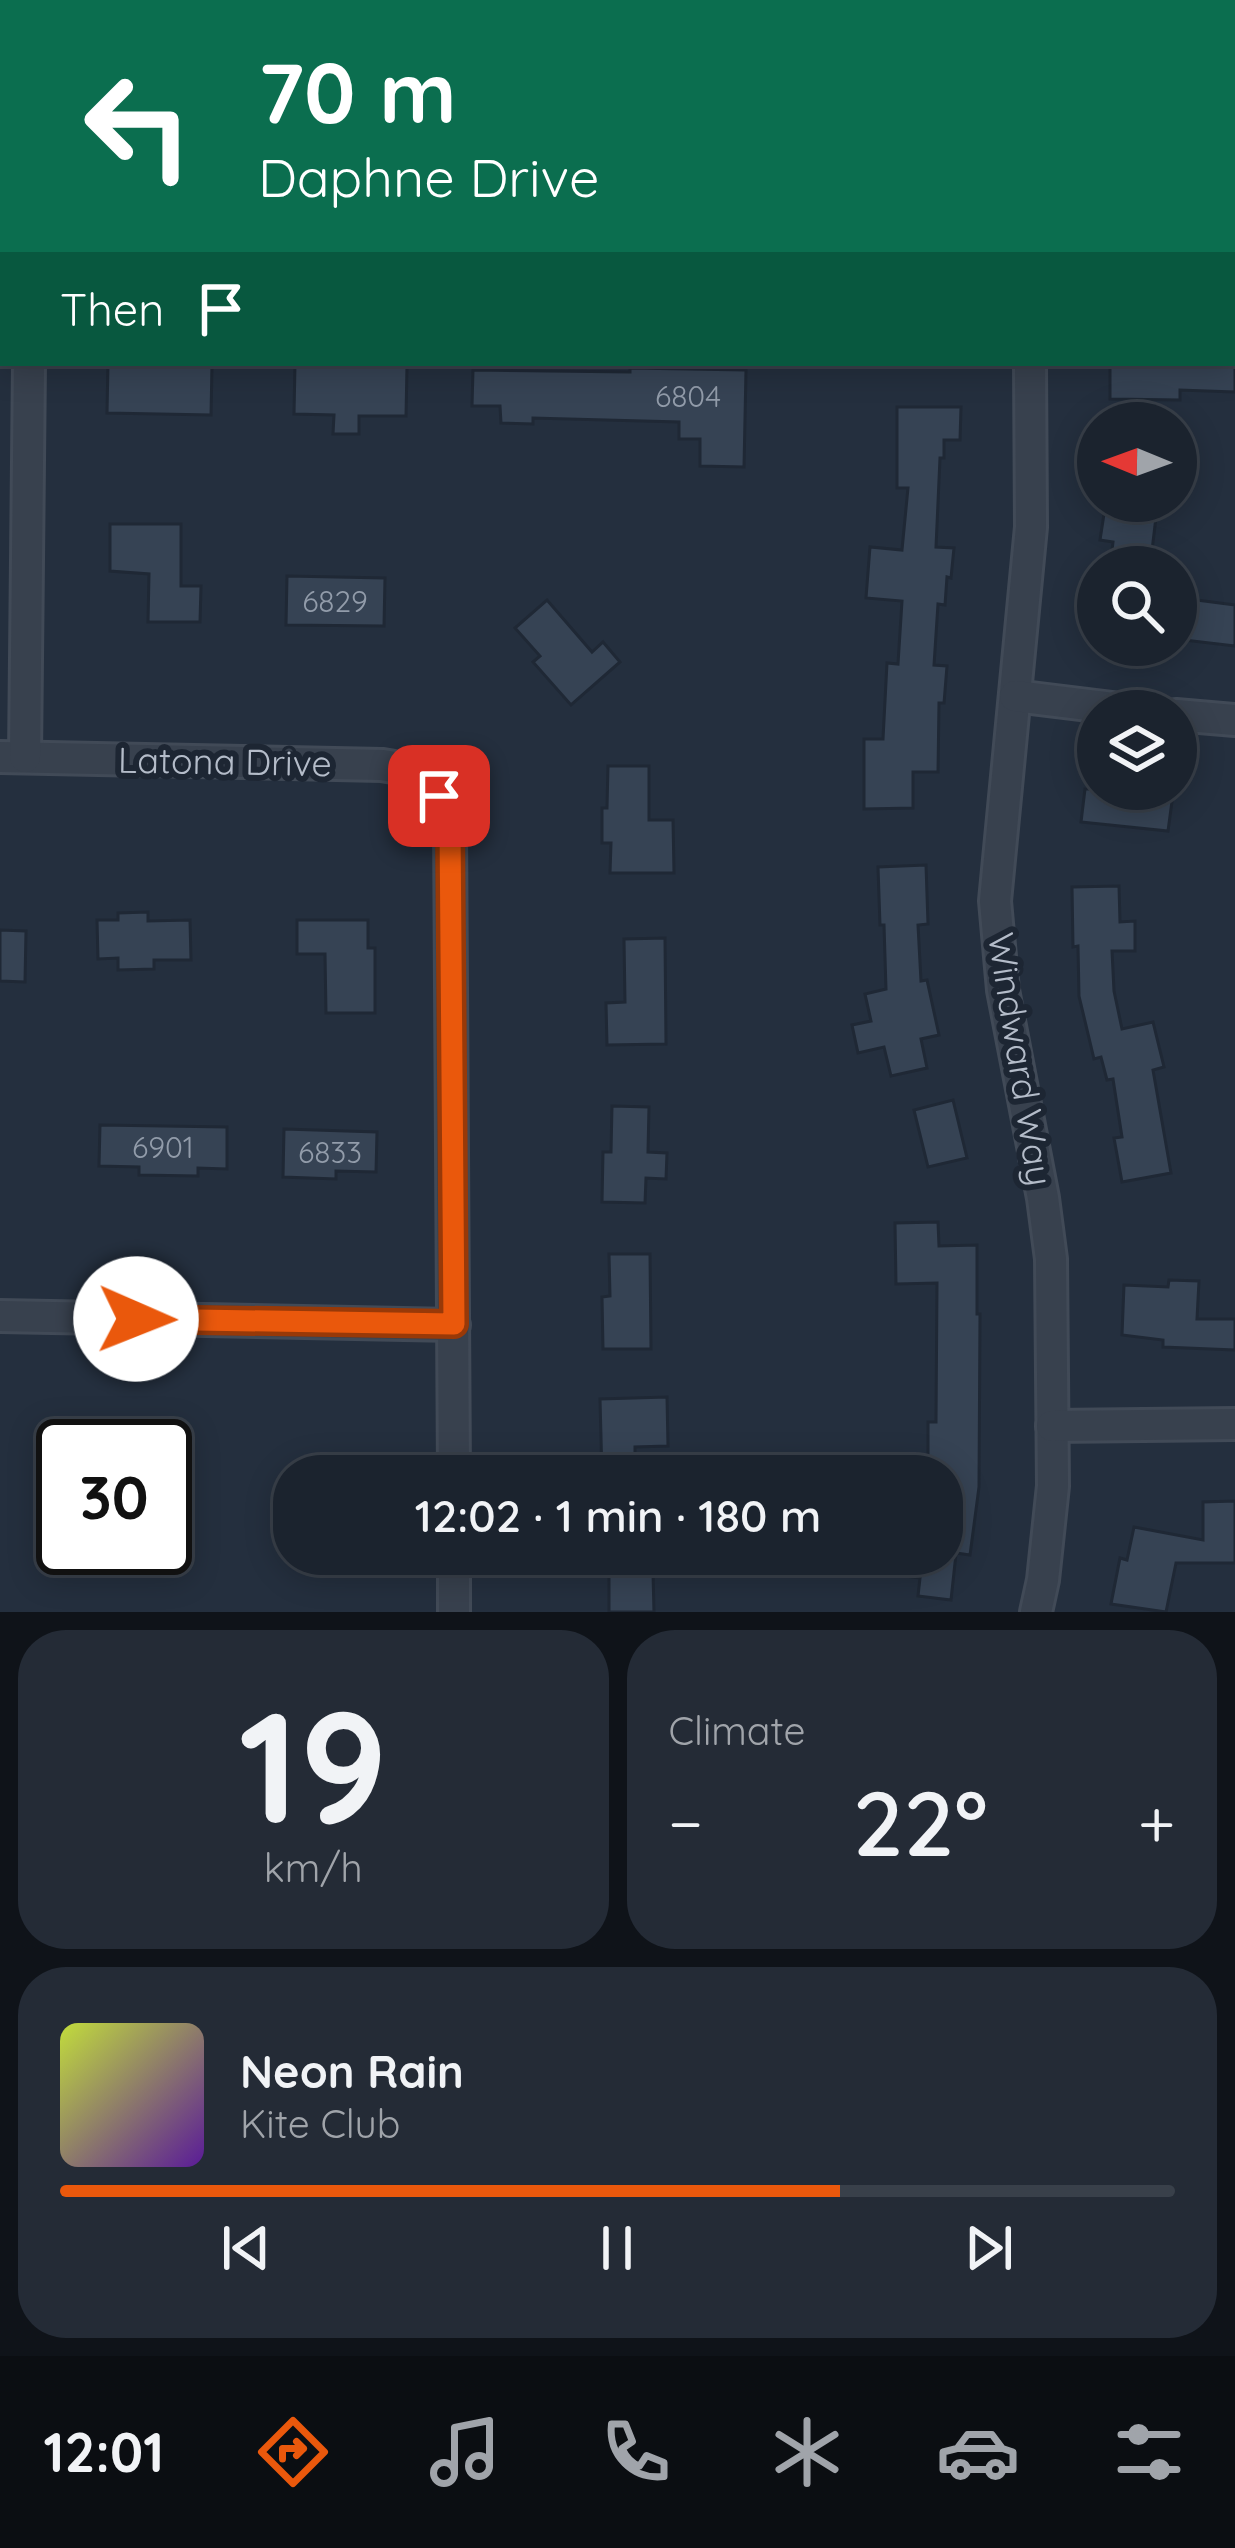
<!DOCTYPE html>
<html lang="en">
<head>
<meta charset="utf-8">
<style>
  :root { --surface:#1b232e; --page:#242b36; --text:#f1f3f6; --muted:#a0a4aa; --line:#39404a; --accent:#ea580c }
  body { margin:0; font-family:Quicksand,sans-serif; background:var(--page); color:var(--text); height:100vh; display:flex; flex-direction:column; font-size:45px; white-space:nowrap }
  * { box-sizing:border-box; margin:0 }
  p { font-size:39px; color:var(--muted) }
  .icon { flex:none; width:66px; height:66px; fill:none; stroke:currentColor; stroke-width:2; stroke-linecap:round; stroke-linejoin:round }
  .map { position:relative; height:1612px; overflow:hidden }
  .details { display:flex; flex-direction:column; gap:18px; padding:18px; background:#0f1319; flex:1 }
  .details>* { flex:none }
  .top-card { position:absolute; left:0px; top:0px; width:1236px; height:366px; box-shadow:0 6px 30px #0003,0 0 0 3px var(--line); background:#0b6e4f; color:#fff; overflow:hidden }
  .needle { width:78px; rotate:271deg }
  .fabs { position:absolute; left:1077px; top:402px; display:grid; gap:24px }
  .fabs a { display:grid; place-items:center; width:120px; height:120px; border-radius:50%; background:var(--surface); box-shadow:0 6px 30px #0003,0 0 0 3px var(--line); font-size:60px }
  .speed { position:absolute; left:36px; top:1419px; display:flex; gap:24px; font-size:60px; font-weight:700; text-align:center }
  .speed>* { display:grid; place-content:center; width:156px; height:156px; border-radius:50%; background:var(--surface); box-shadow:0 6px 30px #0003,0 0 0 3px var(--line); line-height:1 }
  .speed .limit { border:6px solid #111; border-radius:18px; background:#fff; color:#111 }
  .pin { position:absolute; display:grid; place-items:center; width:102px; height:102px; color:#fff; margin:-51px; border-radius:24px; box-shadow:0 6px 18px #0006 }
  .me { position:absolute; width:132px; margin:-66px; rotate:91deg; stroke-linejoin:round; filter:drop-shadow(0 0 9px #0008) }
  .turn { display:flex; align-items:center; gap:42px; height:252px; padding:0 60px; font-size:54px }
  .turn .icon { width:156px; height:156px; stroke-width:2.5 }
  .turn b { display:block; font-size:84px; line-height:102px }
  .then { display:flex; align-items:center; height:114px; padding:0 60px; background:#0003; gap:24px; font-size:45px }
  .big { font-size:90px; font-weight:600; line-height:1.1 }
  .details .card { flex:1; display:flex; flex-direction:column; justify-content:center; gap:18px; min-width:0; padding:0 42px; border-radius:48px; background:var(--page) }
  .details .dial { align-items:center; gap:0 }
  .dial b { font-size:156px; line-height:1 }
  .song { display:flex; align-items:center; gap:36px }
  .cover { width:144px; height:144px; border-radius:18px; background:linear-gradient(135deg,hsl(70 70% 55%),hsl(270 70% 35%)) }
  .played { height:12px; border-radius:6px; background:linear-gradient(90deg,var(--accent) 70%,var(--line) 70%) }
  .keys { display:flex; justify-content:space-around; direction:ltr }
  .heat { display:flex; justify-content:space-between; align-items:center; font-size:66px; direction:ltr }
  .details .tiles { flex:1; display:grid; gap:18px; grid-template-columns:1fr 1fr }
  .card:last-child { grid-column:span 2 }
  .trip { position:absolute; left:273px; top:1455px; width:690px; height:120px; border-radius:48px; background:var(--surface); box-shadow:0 6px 30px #0003,0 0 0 3px var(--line); font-weight:600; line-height:120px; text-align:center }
  .dock { display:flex; height:192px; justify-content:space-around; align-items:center; background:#0b0e12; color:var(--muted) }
  .dock .icon { width:84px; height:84px }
  .dock .on { color:var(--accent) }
  .dock b { font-size:54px; color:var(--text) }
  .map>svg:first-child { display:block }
</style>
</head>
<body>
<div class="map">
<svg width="1235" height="1612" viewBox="0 0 1235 1612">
  <rect width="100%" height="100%" fill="#242f3e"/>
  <!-- building -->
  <g fill="#364354" stroke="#1f2835" stroke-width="3">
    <polygon points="108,363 212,365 211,415 107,413"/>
    <polygon points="376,363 376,365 407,366 406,416 359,416 359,434 333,434 334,415 294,414 295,364"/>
    <polygon points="1110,363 1235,363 1235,392 1180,390 1180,400 1110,399"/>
    <polygon points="630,368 746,370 744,467 700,466 700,439 679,439 679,422 533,418 533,424 501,423 500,406 472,406 473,370 630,372"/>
    <polygon points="897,407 961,407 960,440 944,440 944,458 940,458 936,547 954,548 951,578 947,577 945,605 938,604 934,665 947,666 944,703 939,703 938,772 913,772 913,808 864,809 864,739 883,739 887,663 898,664 902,601 866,598 870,547 902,550 908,488 897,488"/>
    <polygon points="1106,501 1157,509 1150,567 1110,567 1113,542 1100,540"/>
    <polygon points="110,524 181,524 181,586 201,586 200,622 148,622 149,574 110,571"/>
    <polygon points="287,576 385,578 384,626 286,625"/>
    <polygon points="1189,599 1235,605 1235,646 1184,640"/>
    <polygon points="547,600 592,652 603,642 620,662 571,705 533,662 540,656 515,628"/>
    <polygon points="608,766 649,766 649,820 673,820 674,873 610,873 611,843 602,843 602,808 607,808"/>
    <polygon points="1085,789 1132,789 1173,794 1168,831 1081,822"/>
    <polygon points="926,865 928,924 918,925 921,981 927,980 939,1035 921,1039 927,1068 891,1076 884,1047 858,1053 852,1025 871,1021 865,994 886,989 884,925 880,925 878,867"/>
    <polygon points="1119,886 1120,922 1135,921 1135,951 1112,951 1114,991 1122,1029 1153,1022 1164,1067 1153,1070 1171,1173 1122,1182 1114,1138 1122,1137 1113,1079 1107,1080 1101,1057 1094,1059 1079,996 1078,946 1073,947 1072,887"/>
    <polygon points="148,912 148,921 190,920 191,960 154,960 154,969 118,970 118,958 98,959 97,920 118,920 118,913"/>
    <polygon points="297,920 368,920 368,948 375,948 375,1013 326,1013 325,954 297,954"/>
    <polygon points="0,930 26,931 25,982 0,981"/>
    <polygon points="665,938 666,1044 607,1045 606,1003 625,1002 624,939"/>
    <polygon points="953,1100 967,1158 928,1167 914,1110"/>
    <polygon points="612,1106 649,1107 648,1152 667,1153 666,1179 646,1178 645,1203 602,1202 603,1152 611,1152"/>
    <polygon points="100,1125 227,1127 227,1169 198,1168 198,1176 139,1175 139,1167 99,1166"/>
    <polygon points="284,1129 377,1132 376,1172 336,1171 336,1179 283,1177"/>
    <polygon points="938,1222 939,1246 977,1245 977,1314 980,1314 979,1487 970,1555 942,1551 942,1476 928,1476 928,1422 936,1422 937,1283 896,1284 895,1223"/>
    <polygon points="609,1254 650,1254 651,1349 603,1349 602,1297 610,1296"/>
    <polygon points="1169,1280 1199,1281 1197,1319 1235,1319 1235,1350 1163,1347 1163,1340 1122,1335 1124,1285 1168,1287"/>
    <polygon points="667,1397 668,1446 635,1447 635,1476 602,1476 600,1399"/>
    <polygon points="1235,1501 1235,1563 1176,1563 1166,1612 1111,1604 1120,1558 1127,1560 1134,1527 1203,1540 1203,1502"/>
    <polygon points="863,1554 956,1554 951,1600 918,1596 920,1578 862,1570"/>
    <polygon points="609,1573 653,1573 654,1612 609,1612"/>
  </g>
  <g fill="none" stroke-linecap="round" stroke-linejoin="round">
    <defs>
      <g id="lane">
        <polyline points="1004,0 1006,3"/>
        <polyline points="44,3 44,0"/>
        <polyline points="779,3 779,0"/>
        <polyline points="1233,28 1235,28"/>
      </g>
      <g id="street">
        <polyline points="1030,363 1031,527 995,901 1003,990 1043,1198 1051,1259 1053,1486 1043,1580 1036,1612"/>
        <polyline points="1015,696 1137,711"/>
        <polyline points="1176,715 1235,720"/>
        <path d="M0,757L382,765C417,769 443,790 450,824L454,1476"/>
        <polyline points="25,757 29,363"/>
        <polyline points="0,1316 454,1325"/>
        <polyline points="1052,1426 1235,1424"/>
        <polyline points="454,1612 454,1554"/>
      </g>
      <g id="secondary">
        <polyline points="0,182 3,182"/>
        <polyline points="1233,190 1235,190"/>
      </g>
    </defs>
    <!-- lane casing -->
    <use href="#lane" stroke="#414a57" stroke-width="21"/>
    <!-- street casing -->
    <use href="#street" stroke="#414a57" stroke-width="36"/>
    <!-- secondary casing -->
    <use href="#secondary" stroke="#414a57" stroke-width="48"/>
    <!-- lane -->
    <use href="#lane" stroke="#38414e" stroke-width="15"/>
    <!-- street -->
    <use href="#street" stroke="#38414e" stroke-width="30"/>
    <!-- secondary -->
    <use href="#secondary" stroke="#465061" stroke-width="42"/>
  </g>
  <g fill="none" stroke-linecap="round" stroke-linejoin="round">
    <defs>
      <polyline id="route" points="136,1319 454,1324 450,824 448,814 439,796"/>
    </defs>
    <!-- route casing -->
    <use href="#route" stroke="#983908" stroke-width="30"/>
    <!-- route -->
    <use href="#route" stroke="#ea580c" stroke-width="21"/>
  </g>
  <g text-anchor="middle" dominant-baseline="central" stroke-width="12" stroke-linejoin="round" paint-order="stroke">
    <!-- number labels -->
    <g font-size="30" fill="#929caa">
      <text x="688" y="396">6804</text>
      <text x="335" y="601">6829</text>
      <text x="163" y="1147">6901</text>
      <text x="330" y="1152">6833</text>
    </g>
    <!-- street labels -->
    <g font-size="36" fill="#b4bcc9" stroke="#1d2633">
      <text transform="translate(225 761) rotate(1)">Latona Drive</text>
      <text transform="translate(1021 1059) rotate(81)">Windward Way</text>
    </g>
  </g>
</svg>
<div class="fabs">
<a><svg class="needle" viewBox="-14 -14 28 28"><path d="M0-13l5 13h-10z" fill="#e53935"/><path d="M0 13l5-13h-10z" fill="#a0a4aa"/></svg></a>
<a><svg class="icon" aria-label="search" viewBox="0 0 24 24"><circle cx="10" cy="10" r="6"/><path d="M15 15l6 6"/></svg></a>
<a><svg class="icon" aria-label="layers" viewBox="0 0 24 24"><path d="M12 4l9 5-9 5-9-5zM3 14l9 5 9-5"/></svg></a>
</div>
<div class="speed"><div class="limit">30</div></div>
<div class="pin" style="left:439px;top:796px;background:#d93025"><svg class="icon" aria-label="arrive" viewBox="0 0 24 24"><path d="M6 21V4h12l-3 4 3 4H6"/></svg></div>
<svg class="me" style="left:136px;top:1319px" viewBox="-20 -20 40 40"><circle r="19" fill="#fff"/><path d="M0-13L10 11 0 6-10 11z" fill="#ea580c"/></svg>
<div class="trip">12:02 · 1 min · 180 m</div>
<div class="top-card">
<div class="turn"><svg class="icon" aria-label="left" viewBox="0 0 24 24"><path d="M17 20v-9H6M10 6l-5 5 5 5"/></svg><div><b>70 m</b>Daphne Drive</div></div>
<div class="then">Then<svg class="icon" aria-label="arrive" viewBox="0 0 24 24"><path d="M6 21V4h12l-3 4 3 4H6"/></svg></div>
</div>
</div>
<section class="details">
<div class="tiles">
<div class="card dial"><b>19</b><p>km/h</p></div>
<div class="card"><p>Climate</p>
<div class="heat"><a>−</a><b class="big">22°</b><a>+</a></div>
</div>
<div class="card">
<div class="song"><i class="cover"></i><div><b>Neon Rain</b><p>Kite Club</p></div></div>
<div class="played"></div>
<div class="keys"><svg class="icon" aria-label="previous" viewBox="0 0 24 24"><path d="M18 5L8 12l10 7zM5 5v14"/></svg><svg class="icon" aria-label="pause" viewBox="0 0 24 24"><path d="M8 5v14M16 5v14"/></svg><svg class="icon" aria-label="next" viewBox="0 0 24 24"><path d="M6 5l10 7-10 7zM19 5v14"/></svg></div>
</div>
</div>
</section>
<nav class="dock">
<b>12:01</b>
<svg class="icon on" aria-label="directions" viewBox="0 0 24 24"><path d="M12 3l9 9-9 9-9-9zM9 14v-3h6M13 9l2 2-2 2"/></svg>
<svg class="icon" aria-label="music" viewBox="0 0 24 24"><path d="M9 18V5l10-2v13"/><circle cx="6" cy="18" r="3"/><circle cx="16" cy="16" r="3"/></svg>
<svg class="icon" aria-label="phone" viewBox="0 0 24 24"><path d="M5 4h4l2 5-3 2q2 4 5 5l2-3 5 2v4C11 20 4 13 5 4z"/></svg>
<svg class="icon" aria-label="climate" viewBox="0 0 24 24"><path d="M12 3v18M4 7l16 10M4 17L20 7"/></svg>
<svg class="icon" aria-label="car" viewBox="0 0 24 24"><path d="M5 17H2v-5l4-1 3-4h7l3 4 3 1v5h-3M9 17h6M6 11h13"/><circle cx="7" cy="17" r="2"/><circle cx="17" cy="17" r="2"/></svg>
<svg class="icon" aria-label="filters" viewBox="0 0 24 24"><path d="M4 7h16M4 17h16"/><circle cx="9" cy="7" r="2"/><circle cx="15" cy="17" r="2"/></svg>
</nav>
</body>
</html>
